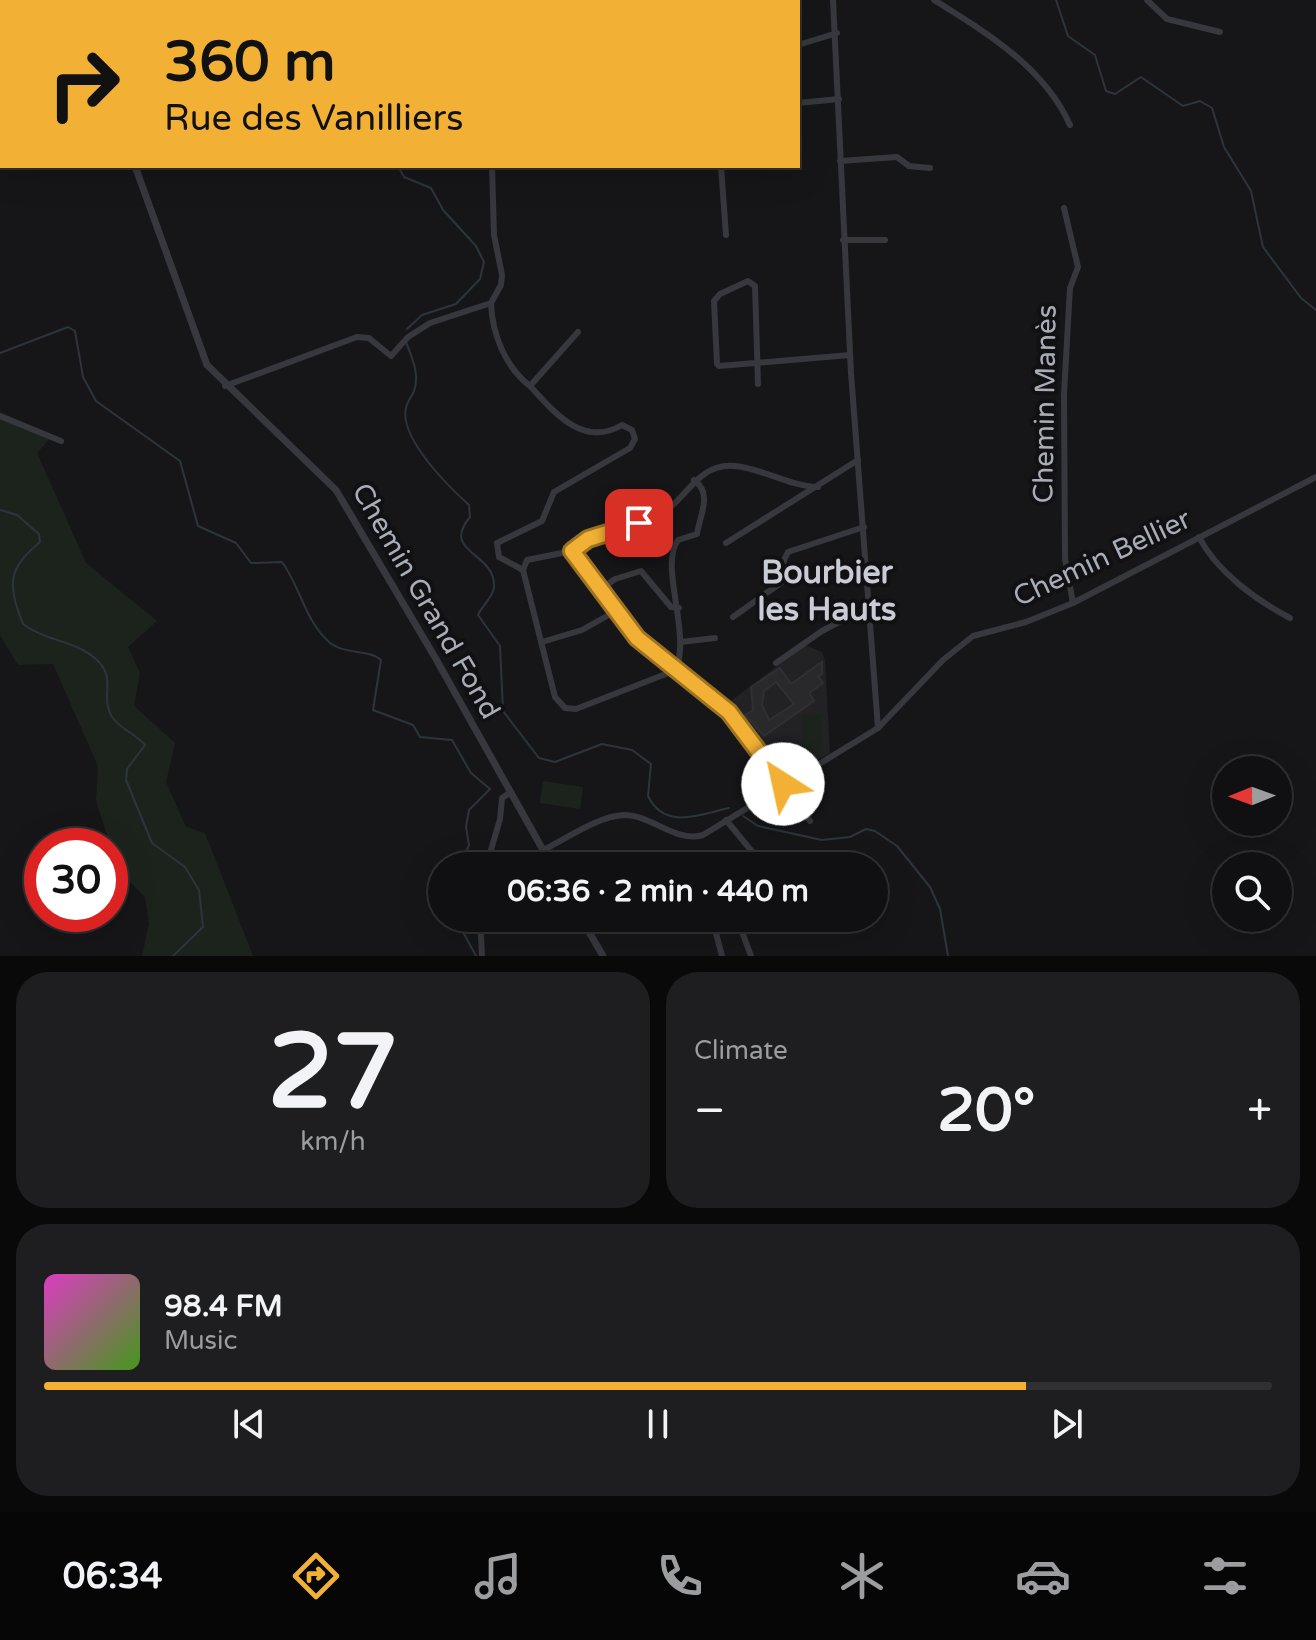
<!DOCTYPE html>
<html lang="en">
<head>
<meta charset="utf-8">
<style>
  :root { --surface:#101012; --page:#1e1e20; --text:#f1f3f6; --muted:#9c9d9f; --line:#303032; --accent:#f2b134 }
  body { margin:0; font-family:"Varela Round",sans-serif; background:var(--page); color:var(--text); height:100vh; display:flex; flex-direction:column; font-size:30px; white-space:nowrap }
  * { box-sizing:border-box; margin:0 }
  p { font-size:26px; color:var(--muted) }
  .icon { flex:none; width:44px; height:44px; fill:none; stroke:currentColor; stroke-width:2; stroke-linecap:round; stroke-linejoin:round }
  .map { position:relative; height:956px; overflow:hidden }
  .drawer { display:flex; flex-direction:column; gap:16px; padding:16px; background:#09090a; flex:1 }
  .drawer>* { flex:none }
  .banner { position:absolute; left:0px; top:0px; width:800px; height:168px; box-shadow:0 8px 32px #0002,0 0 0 2px var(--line); background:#f2b134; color:#111; overflow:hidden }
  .needle { width:52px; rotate:269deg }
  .controls { position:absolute; left:1212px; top:756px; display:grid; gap:16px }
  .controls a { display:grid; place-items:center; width:80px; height:80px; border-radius:50%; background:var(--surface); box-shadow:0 8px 32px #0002,0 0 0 2px var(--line); font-size:40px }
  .speed { position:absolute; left:24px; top:828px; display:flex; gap:16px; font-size:40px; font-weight:700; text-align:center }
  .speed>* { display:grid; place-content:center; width:104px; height:104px; border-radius:50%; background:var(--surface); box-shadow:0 8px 32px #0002,0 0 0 2px var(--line); line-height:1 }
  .speed .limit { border:12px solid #d22; background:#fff; color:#111 }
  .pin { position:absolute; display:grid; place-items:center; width:68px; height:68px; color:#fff; margin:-34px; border-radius:16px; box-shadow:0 4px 12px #0006 }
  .me { position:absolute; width:88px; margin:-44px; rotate:325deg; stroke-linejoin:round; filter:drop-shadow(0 0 6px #0008) }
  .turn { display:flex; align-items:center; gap:28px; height:168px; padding:0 32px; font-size:36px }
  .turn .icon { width:104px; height:104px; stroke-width:2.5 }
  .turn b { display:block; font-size:56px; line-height:68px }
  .big { font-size:60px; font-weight:700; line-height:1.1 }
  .drawer .tile { flex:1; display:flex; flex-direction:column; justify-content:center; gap:12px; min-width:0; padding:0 28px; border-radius:32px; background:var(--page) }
  .drawer .dial { align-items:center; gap:0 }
  .dial b { font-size:104px; line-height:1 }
  .song { display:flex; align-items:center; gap:24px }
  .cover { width:96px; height:96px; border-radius:12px; background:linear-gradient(135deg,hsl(310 70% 55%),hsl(100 70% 35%)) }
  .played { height:8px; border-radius:4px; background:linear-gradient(90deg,var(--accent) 80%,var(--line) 80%) }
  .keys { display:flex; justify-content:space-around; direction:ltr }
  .heat { display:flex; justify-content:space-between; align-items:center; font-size:44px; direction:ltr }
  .drawer .tiles { flex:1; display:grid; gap:16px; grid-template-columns:1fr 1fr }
  .tile:last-child { grid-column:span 2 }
  .trip { position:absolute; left:428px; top:852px; width:460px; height:80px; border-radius:40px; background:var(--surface); box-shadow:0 8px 32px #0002,0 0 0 2px var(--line); font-weight:700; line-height:80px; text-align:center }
  .tabs { display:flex; height:128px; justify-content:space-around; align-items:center; background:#060607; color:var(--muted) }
  .tabs .icon { width:56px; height:56px }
  .tabs .current { color:var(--accent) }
  .tabs b { font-size:36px; color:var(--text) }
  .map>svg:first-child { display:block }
</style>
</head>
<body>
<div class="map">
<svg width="1316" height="956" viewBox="0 0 1316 956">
  <rect width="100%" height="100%" fill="#161618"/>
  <!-- built -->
  <polygon fill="#222225" points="805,645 822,652 825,660 830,753 783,779 728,703"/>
  <!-- green -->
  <g fill="#1c231d">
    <polygon points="0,412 53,435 37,453 86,563 157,621 128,647 140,673 134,706 175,743 166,782 186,827 205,833 253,956 142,956 149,924 145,897 119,871 96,801 98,766 53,664 18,665 0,635"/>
    <polygon points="820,714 822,749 804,750 802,715"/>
    <polygon points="543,781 583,787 580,809 540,803"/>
  </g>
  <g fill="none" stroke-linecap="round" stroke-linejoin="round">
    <!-- stream -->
    <g stroke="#2c353c" stroke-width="2">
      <polyline points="241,0 244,2"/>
      <polyline points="1056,0 1068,36 1095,55 1106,91 1115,94 1141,77 1183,106 1200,101 1212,108 1224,147 1251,191 1263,247 1301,298 1316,310"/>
      <polyline points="398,166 404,177 431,188 443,210 476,246 484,262 480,279 456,304 422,315 407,329"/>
      <path d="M406,342C412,358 420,374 414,391C412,396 407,402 406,408C399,438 449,487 469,505L470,517C440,553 496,552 494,587C493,598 482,605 478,615L500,646L503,711L539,758L555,762L602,744L632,750L651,764L648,796C665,831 701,814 729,808"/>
      <path d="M0,353L68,327L75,331L83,377L96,401L180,461L198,526L236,543L251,563L282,562C300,586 305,621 329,642C344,655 369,649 381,660L373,710L413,725L420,737L452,740L471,773L490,789L469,810L466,827L469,845L460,866"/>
      <path d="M0,510L17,515L39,534L40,542C8,569 7,583 23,624C45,641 74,640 96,659C118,679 99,695 112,717C120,729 136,734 145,745L127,769L126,780L152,843L185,867L199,890L203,927L173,956"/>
      <polyline points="743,816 758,826 822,840 850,837 866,829 875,831 897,846 930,887 940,909 948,956"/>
      <polyline points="460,918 463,932 476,956"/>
    </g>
  </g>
  <!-- building -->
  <path fill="#29292c" stroke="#303034" stroke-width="2" fill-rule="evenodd" d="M822,662V674L818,676L823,683L809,693L814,701L764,736L745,715L753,710L751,687L780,668L791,684ZM776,682L794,704L769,720L762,705L764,691Z"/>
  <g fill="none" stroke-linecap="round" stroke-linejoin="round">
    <!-- minor -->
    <g stroke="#37383d" stroke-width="6">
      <polyline points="399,0 399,2"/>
      <polyline points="735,0 738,2"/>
      <polyline points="833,0 851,373 878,728"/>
      <path d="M934,0C987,33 1044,67 1070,125"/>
      <polyline points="1147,0 1167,19 1220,32"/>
      <polyline points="380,2 385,0"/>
      <polyline points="798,45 837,33"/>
      <polyline points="798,103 839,99"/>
      <polyline points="840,161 897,157 909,166 930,168"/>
      <polyline points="721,166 726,235"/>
      <polyline points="1064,208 1078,267 1070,288 1064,394 1065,559 1073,603"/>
      <polyline points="843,240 885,240"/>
      <path d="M491,303C492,333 505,367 530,386L578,332"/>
      <polyline points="758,384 755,286 748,281 720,294 714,301 717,364 719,366 850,355"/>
      <polyline points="225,386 357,337 369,338 391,356 408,337 430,323 491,303 501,285 502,275 494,235 492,166"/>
      <polyline points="0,416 61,441"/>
      <path d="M1199,537C1217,572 1256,600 1290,618"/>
      <polyline points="726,543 858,460"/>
      <path d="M572,551L527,560L523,570L555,697L565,708L576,709L676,670C691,632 659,565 678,540L697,534C700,514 713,494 694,480"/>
      <polyline points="572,551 637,638 742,727 810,821"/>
      <path d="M572,551C604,525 634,532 662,514C687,498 699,462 735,466C764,469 789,486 818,487"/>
      <path d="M523,570L499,557L497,543L542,521L554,492L630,448L635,439L632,430L622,425C583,448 555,413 530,386"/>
      <polyline points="600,590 615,579 641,571 671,607 679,608"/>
      <polyline points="733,617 782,582 784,560 788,552 864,527"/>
      <polyline points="542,642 582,630 616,611"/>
      <polyline points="681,642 715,638"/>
      <polyline points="776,663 822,631 869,606"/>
      <polyline points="726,820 764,866"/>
      <path d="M543,850C566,839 598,816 624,815C652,815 675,843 703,835L878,728L943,660L973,636L1026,622L1073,603L1316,477"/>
      <polyline points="492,866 491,850 500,819 502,798 511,792"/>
      <polyline points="480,918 482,956"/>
      <polyline points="712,918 722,956"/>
      <polyline points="737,918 751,956"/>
    </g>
    <!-- tertiary -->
    <g stroke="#37383d" stroke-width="7">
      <polyline points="75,0 76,2"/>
      <polyline points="135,166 207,365 336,490 436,659 552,866"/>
      <polyline points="581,918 603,956"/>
    </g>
  </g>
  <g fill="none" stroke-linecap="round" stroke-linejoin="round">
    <defs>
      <polyline id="route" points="639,523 588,539 572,551 637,638 729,712 783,784"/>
    </defs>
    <!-- route casing -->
    <use href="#route" stroke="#9d7322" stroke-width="20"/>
    <!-- route -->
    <use href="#route" stroke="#f2b134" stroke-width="14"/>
  </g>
  <g text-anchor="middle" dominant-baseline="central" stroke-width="8" stroke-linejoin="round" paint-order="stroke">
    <!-- street labels -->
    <g font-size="28" fill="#a8adb8" stroke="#111113">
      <text transform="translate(1045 404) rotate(-89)">Chemin Manès</text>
      <text transform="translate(1102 558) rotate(-25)">Chemin Bellier</text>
      <text transform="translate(426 601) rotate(60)">Chemin Grand Fond</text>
    </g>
    <!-- quarter labels -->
    <g font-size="32" font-weight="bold" fill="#c9ccd4" stroke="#111113">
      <text x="827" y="573">Bourbier<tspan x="827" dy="37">les Hauts</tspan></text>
    </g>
  </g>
</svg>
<div class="controls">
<a><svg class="needle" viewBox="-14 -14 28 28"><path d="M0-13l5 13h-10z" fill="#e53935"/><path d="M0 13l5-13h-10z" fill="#9c9d9f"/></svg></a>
<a><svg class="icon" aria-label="search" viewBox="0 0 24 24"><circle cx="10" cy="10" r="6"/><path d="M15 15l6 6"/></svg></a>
</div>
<div class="speed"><div class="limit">30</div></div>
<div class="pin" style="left:639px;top:523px;background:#d93025"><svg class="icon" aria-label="arrive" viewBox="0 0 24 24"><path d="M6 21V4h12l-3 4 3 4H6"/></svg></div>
<svg class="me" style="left:783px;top:784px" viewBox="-20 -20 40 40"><circle r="19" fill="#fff"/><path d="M0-13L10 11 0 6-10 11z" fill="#f2b134"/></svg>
<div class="trip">06:36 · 2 min · 440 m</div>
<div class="banner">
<div class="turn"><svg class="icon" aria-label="right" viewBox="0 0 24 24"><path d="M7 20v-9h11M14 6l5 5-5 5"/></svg><div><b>360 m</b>Rue des Vanilliers</div></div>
</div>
</div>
<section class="drawer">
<div class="tiles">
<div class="tile dial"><b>27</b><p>km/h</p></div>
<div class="tile"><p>Climate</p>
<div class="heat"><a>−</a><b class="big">20°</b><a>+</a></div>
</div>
<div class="tile">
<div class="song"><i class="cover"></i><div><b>98.4 FM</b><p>Music</p></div></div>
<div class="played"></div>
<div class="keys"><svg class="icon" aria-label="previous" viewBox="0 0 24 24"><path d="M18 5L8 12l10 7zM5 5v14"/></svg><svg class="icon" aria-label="pause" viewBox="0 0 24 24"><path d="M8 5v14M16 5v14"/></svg><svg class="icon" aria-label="next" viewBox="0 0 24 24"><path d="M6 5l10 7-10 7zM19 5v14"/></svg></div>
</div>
</div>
</section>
<nav class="tabs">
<b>06:34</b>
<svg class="icon current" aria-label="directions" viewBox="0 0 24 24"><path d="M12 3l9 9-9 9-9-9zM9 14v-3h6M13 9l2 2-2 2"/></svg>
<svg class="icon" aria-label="music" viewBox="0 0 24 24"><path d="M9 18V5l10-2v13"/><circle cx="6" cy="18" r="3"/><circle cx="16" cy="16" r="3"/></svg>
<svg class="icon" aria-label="phone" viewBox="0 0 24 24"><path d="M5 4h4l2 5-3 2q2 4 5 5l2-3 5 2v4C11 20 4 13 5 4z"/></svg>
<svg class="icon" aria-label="climate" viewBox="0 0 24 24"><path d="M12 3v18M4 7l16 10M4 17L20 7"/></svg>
<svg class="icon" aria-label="car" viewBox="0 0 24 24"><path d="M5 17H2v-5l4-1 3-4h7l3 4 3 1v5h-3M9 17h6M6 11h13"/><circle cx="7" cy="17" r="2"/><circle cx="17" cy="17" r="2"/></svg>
<svg class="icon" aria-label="filters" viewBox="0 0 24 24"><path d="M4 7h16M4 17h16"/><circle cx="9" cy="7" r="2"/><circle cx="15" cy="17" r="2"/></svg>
</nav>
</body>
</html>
